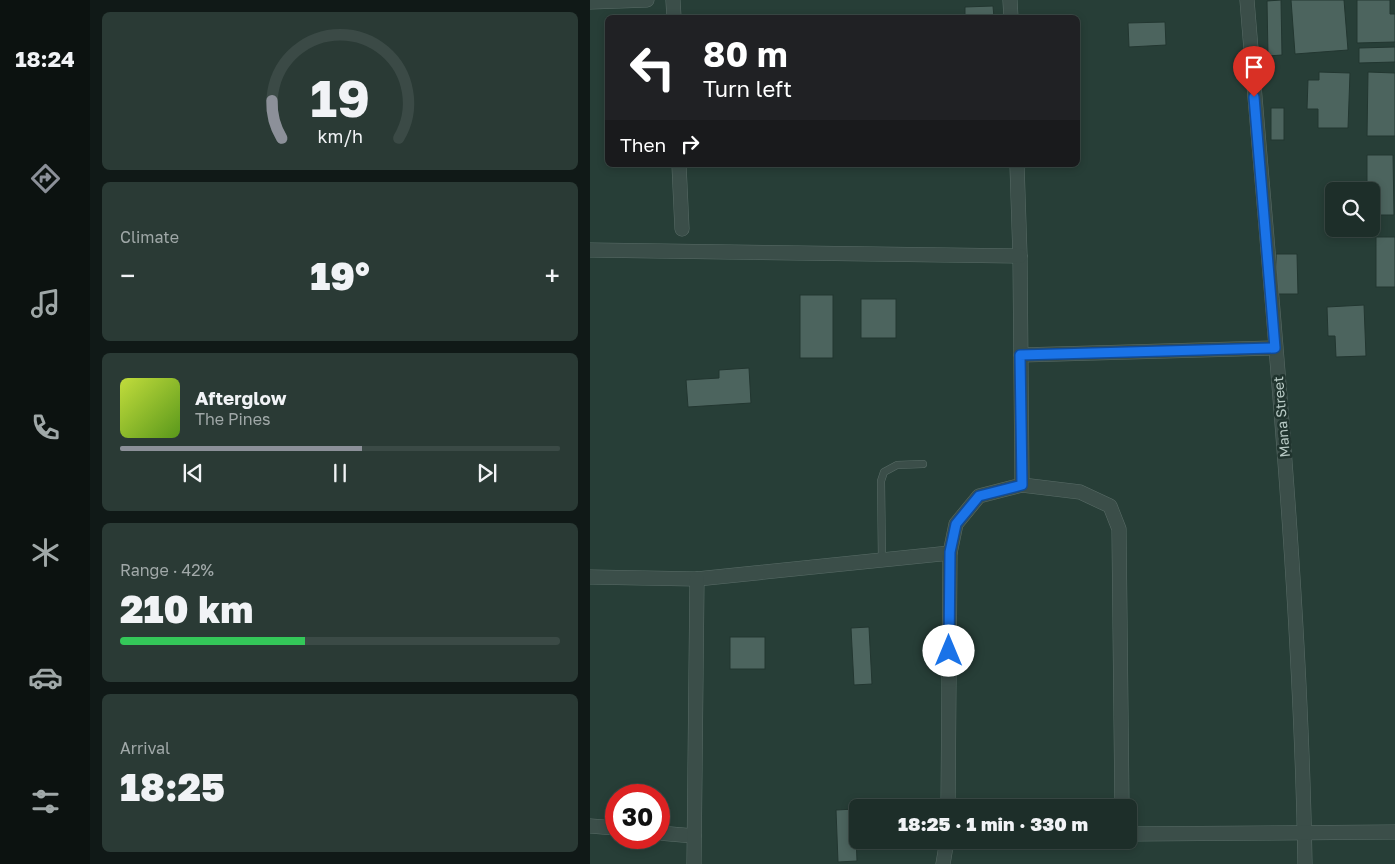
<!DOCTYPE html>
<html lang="en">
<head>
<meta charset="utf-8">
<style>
  :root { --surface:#1d2e29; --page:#2a3a35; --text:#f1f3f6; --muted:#a0a8a8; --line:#3b4a46; --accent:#8c9099 }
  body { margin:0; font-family:"Golos Text",sans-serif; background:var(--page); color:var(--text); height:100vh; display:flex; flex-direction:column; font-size:19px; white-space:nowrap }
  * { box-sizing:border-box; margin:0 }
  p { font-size:16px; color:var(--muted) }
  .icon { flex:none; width:28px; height:28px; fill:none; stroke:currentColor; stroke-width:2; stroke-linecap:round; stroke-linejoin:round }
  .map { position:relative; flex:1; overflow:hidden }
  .sheet { display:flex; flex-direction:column; gap:12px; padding:12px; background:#101917; width:500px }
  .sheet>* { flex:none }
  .hud { position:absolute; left:15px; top:15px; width:475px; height:152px; border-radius:8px; box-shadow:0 2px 8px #0003,0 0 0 1px var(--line); background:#202124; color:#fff; overflow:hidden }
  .tools { position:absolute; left:735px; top:182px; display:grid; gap:10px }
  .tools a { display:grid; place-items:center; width:55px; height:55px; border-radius:8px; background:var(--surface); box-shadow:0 2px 8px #0003,0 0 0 1px var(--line); font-size:25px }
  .speed { position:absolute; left:15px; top:784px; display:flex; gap:10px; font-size:25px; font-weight:700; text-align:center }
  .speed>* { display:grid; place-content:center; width:65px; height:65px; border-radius:50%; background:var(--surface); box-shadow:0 2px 8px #0003,0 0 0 1px var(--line); line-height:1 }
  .speed .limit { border:8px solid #d22; background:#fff; color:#111 }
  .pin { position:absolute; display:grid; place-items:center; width:42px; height:42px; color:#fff; margin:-51px -21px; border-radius:50% 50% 50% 0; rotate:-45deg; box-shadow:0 0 5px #0007 }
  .pin .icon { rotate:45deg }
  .me { position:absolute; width:55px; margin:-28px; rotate:0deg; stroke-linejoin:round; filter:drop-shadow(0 0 4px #0008) }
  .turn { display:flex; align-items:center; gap:18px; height:105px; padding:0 15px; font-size:22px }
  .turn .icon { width:65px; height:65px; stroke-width:2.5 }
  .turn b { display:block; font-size:35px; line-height:42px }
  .then { display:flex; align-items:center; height:48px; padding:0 15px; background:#0003; gap:10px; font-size:19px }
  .big { font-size:38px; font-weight:800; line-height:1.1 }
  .sheet .tile { flex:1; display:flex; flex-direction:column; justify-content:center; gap:8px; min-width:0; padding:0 18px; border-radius:8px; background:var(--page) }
  .sheet .dial { align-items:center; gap:0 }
  .dial svg { height:130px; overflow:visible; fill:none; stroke:var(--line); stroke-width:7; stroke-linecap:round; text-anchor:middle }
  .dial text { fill:var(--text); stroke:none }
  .song { display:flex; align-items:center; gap:15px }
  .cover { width:60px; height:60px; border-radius:8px; background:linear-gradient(135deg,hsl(70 70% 55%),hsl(90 70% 35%)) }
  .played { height:5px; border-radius:2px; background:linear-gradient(90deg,var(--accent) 55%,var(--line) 55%) }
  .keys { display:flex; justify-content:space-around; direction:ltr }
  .heat { display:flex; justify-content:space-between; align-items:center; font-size:28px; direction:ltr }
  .charge { height:8px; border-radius:4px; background:linear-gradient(90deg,#34c759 42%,var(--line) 0) }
  .trip { position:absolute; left:259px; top:799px; width:288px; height:50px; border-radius:8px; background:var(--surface); box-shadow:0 2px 8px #0003,0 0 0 1px var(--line); font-weight:800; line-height:50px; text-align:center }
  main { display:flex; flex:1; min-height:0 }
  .tab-bar { display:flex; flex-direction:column; width:90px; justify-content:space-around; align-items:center; background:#0c1210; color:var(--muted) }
  .tab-bar .icon { width:35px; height:35px }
  .tab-bar .active { color:var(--accent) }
  .tab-bar b { font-size:22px; color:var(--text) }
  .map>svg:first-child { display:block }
</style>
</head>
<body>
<main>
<nav class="tab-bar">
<b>18:24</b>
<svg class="icon active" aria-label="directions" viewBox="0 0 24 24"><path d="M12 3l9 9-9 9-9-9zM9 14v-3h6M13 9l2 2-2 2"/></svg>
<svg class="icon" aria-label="music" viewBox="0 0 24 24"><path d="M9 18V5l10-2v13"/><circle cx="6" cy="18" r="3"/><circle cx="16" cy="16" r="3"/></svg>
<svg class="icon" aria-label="phone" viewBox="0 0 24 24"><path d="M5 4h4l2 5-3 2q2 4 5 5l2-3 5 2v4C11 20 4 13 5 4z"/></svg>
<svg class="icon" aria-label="climate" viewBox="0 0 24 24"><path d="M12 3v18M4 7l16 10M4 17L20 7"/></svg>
<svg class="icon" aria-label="car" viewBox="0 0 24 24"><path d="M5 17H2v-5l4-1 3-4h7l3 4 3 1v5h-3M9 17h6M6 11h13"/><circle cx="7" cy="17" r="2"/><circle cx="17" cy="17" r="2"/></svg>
<svg class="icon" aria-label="filters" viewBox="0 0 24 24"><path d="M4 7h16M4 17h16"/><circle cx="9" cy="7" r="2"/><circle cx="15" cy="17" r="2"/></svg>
</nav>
<section class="sheet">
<div class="tile dial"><svg viewBox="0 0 100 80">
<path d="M14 69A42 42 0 1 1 86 69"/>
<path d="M14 69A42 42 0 0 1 8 46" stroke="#8c9099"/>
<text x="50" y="56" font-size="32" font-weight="700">19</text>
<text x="50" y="72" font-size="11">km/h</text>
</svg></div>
<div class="tile"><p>Climate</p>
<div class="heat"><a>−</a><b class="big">19°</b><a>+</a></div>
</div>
<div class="tile">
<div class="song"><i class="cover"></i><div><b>Afterglow</b><p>The Pines</p></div></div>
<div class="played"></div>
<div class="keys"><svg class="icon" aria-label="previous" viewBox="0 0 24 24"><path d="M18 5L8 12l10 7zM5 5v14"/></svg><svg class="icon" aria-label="pause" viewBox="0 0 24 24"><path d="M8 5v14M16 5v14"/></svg><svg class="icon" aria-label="next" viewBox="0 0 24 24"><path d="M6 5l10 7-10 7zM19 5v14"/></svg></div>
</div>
<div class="tile"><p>Range · 42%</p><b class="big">210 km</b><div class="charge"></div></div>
<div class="tile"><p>Arrival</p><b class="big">18:25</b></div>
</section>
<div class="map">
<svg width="805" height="864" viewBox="0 0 805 864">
  <rect width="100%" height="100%" fill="#273e37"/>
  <!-- building -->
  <g fill="#4c645e" stroke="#223630">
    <polygon points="691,0 692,55 678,56 677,1"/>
    <polygon points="701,0 754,0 758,50 705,54"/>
    <polygon points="767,0 800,0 800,14 805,14 805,42 767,43"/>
    <polygon points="403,6 404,18 375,18 375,7"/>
    <polygon points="575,22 576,45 539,47 538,23"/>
    <polygon points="805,47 805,62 769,63 769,48"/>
    <polygon points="729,72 760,73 758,128 728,128 728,109 717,109 718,80 729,80"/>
    <polygon points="778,72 805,73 805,136 777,136"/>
    <rect x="681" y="108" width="13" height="32"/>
    <polygon points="777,155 803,155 804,215 781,215 781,191 777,191"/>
    <rect x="786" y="237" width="19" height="50"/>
    <polygon points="686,254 707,254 708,294 687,294"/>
    <rect x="210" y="295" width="33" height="63"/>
    <rect x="271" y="299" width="35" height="39"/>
    <polygon points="774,305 776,356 746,357 745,336 738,336 737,307"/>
    <polygon points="159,368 161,403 98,407 96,380 129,378 129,370"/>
    <polygon points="279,627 282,684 264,685 261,628"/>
    <rect x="140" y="637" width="35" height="32"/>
    <polygon points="265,809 267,861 248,862 246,810"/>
  </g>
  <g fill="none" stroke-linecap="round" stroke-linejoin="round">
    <defs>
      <polyline id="service" points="292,560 291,481 294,472 307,465 333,464"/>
      <g id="minor">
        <polyline points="83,0 84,18"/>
        <polyline points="420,0 421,18"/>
        <path d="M657,0C680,288 710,575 715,864"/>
        <polyline points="0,2 57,0"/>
        <polyline points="89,165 92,229"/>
        <polyline points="427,165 430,256 432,485"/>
        <polyline points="0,250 430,256"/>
        <polyline points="431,355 685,348"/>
        <polyline points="0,577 107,579 360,553"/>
        <polyline points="358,808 360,553 366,524 389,496 432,485 490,492 520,506 529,529 532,808"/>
        <polyline points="0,826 26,828"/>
        <polyline points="69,833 104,836"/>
        <polyline points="538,834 805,832"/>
        <polyline points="104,864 107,579"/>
        <polyline points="353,864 357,840"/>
      </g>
    </defs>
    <!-- service casing -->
    <use href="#service" stroke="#596c67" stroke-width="8"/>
    <!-- minor casing -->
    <use href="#minor" stroke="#596c67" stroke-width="15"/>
    <!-- service -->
    <use href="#service" stroke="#3b4e49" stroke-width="7"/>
    <!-- minor -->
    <use href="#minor" stroke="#3b4e49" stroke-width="14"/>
  </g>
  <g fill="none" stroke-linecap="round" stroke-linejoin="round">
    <defs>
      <polyline id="route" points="359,651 360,552 366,524 389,496 432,485 430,355 685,348 664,97"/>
    </defs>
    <!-- route casing -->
    <use href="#route" stroke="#114b97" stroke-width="12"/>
    <!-- route -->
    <use href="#route" stroke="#1a73e8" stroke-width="9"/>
  </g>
  <g text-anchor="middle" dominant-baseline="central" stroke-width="5" stroke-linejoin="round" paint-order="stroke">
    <!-- street labels -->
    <g font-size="14" fill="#b7c9c4" stroke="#20342e">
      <text transform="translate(691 417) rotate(-95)">Mana Street</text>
    </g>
  </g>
</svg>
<div class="tools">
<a><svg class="icon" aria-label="search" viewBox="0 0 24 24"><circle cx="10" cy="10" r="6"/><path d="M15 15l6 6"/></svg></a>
</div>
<div class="speed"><div class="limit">30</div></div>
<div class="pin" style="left:664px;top:97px;background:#d93025"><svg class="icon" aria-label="arrive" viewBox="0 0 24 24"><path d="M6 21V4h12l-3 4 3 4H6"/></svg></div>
<svg class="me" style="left:359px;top:651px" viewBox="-20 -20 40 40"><circle r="19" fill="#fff"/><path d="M0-13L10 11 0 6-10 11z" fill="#1a73e8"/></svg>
<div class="trip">18:25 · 1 min · 330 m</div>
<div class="hud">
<div class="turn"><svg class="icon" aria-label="left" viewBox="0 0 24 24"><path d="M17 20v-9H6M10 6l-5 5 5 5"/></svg><div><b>80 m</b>Turn left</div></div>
<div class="then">Then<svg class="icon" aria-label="right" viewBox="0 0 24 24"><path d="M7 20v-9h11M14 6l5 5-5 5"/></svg></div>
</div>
</div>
</main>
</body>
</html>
